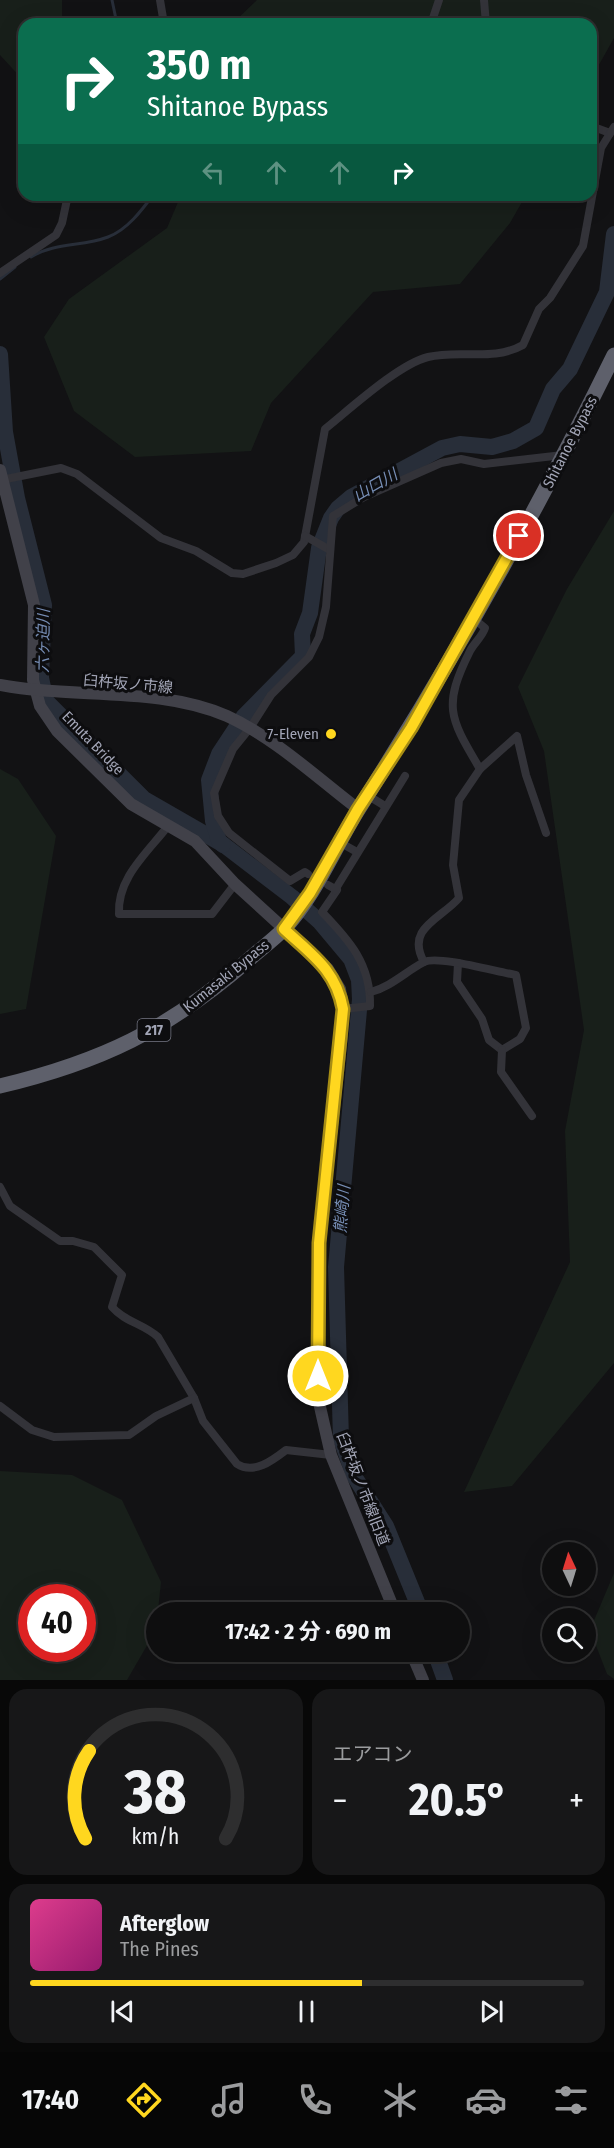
<!DOCTYPE html>
<html lang="ja">
<head>
<meta charset="utf-8">
<style>
  :root { --surface:#0e0e0f; --page:#171718; --text:#f1f3f6; --muted:#9b9c9e; --line:#2e2e2f; --accent:#ffd71f }
  body { margin:0; font-family:"Fira Sans Condensed","Noto Sans JP",sans-serif; background:var(--page); color:var(--text); height:100vh; display:flex; flex-direction:column; font-size:22px; white-space:nowrap }
  * { box-sizing:border-box; margin:0 }
  p { font-size:20px; color:var(--muted) }
  .icon { flex:none; width:33px; height:33px; fill:none; stroke:currentColor; stroke-width:2; stroke-linecap:round; stroke-linejoin:round }
  .map { position:relative; height:1680px; overflow:hidden }
  .sheet { display:flex; flex-direction:column; gap:9px; padding:9px; background:#080808; flex:1 }
  .sheet>* { flex:none }
  .top-card { position:absolute; left:18px; top:18px; width:579px; height:183px; border-radius:18px; box-shadow:0 6px 24px #0002,0 0 0 2px var(--line); background:#0b6e4f; color:#fff; overflow:hidden }
  .needle { width:39px; rotate:356deg }
  .tools { position:absolute; left:542px; top:1542px; display:grid; gap:12px }
  .tools a { display:grid; place-items:center; width:54px; height:54px; border-radius:50%; background:var(--surface); box-shadow:0 6px 24px #0002,0 0 0 2px var(--line); font-size:30px }
  .speed { position:absolute; left:18px; top:1584px; display:flex; gap:12px; font-size:30px; font-weight:700; text-align:center }
  .speed>* { display:grid; place-content:center; width:78px; height:78px; border-radius:50%; background:var(--surface); box-shadow:0 6px 24px #0002,0 0 0 2px var(--line); line-height:1 }
  .speed .limit { border:9px solid #d22; background:#fff; color:#111 }
  .pin { position:absolute; display:grid; place-items:center; width:51px; height:51px; color:#fff; margin:-26px; border:3px solid #fff; border-radius:50%; box-shadow:0 2px 6px #0007 }
  .me { position:absolute; width:66px; margin:-33px; rotate:0deg; stroke-linejoin:round; filter:drop-shadow(0 0 4px #0008) }
  .turn { display:flex; align-items:center; gap:21px; height:126px; padding:0 30px; font-size:27px }
  .turn .icon { width:78px; height:78px; stroke-width:2.5 }
  .turn b { display:block; font-size:42px; line-height:51px }
  .lanes { display:flex; align-items:center; height:57px; padding:0 30px; background:#0003; justify-content:center; gap:30px; direction:ltr }
  .lanes .off { opacity:.35 }
  .big { font-size:45px; font-weight:700; line-height:1.1 }
  .sheet .widget { flex:1; display:flex; flex-direction:column; justify-content:center; gap:9px; min-width:0; padding:0 21px; border-radius:18px; background:var(--page) }
  .sheet .dial { align-items:center; gap:0 }
  .dial svg { height:156px; overflow:visible; fill:none; stroke:var(--line); stroke-width:7; stroke-linecap:round; text-anchor:middle }
  .dial text { fill:var(--text); stroke:none }
  .song { display:flex; align-items:center; gap:18px }
  .cover { width:72px; height:72px; border-radius:9px; background:linear-gradient(135deg,hsl(330 70% 55%),hsl(320 70% 35%)) }
  .played { height:6px; border-radius:3px; background:linear-gradient(90deg,var(--accent) 60%,var(--line) 60%) }
  .keys { display:flex; justify-content:space-around; direction:ltr }
  .heat { display:flex; justify-content:space-between; align-items:center; font-size:33px; direction:ltr }
  .sheet .tiles { flex:1; display:grid; gap:9px; grid-template-columns:1fr 1fr }
  .widget:last-child { grid-column:span 2 }
  .trip { position:absolute; left:146px; top:1602px; width:324px; height:60px; border-radius:30px; background:var(--surface); box-shadow:0 6px 24px #0002,0 0 0 2px var(--line); font-weight:700; line-height:60px; text-align:center }
  .tab-bar { display:flex; height:96px; justify-content:space-around; align-items:center; background:#060606; color:var(--muted) }
  .tab-bar .icon { width:42px; height:42px }
  .tab-bar .active { color:var(--accent) }
  .tab-bar b { font-size:27px; color:var(--text) }
  .map>svg:first-child { display:block }
</style>
</head>
<body>
<div class="map">
<svg width="614" height="1680" viewBox="0 0 614 1680">
  <rect width="100%" height="100%" fill="#121214"/>
  <!-- green -->
  <g fill="#181f1a" fill-rule="evenodd">
    <polygon points="0,0 62,0 62,24 24,24 24,81 0,55"/>
    <polygon points="257,0 614,0 614,38 591,79 591,24 232,24"/>
    <polygon points="181,195 526,195 510,223 460,284 373,292 271,403 251,451 135,457 74,411 44,337 69,299 167,228"/>
    <polygon points="614,511 614,1363 512,1486 464,1492 570,1262 565,1131 584,1030 544,751 518,687 567,589"/>
    <polygon points="0,769 18,779 56,836 26,1009 0,1014"/>
    <path d="M0,1471L72,1475L122,1500L161,1582L156,1630L127,1680H0ZM32,1598H82V1648H32Z"/>
    <polygon points="614,1573 614,1679 607,1674 590,1630"/>
  </g>
  <g fill="none" stroke-linecap="round" stroke-linejoin="round">
    <!-- stream -->
    <g stroke="#282e39" stroke-width="3">
      <polyline points="112,0 117,24"/>
      <path d="M31,257C55,242 82,247 108,237C127,230 142,210 153,195"/>
      <polyline points="0,279 15,267"/>
    </g>
    <!-- river -->
    <g stroke="#282e39" stroke-width="16">
      <polyline points="0,354 5,432 17,498 44,605 41,678 46,701 144,799 224,845 292,897 320,922 351,959 359,980 360,999 336,1267 341,1439 354,1476 386,1526 421,1612"/>
      <polyline points="223,845 219,841 213,821 209,780 219,754 244,716 303,656 302,634 310,613 319,548 331,518 338,508 351,497 442,448 460,444 492,447 513,441 536,428 553,389 570,369 607,292 614,234"/>
      <polyline points="435,1652 445,1680"/>
    </g>
    <!-- street -->
    <g stroke="#333339" stroke-width="8">
      <polyline points="160,0 164,24"/>
      <polyline points="484,0 486,24"/>
      <polyline points="431,24 439,0"/>
      <polyline points="591,126 610,133"/>
      <polyline points="0,273 56,235 62,223 68,195"/>
      <path d="M1,480L61,468L77,474L161,538L196,551L232,573L243,574L276,563L293,555L304,542L325,429C350,409 399,364 428,357C460,349 493,362 523,345L539,309L550,298L583,246L601,148L614,127"/>
      <polyline points="305,536 330,550"/>
      <path d="M473,618L485,628C482,637 474,643 470,651C442,707 450,718 480,769"/>
      <polyline points="367,795 385,806"/>
      <path d="M168,826C147,853 117,878 119,914H212L235,884"/>
      <polyline points="339,842 357,852"/>
      <polyline points="308,874 305,872 290,881 229,833 218,816 214,793 233,749 250,728 271,695 309,657 319,637 326,607 333,516 364,497 441,463 461,459 484,464 563,455"/>
      <path d="M328,885L337,890L322,912C349,940 371,964 370,1006L343,1009"/>
      <polyline points="335,890 405,776"/>
      <path d="M424,962C405,928 441,919 459,898L453,865L459,800L480,769L517,736L526,775L546,833"/>
      <polyline points="458,963 457,982 482,1019 489,1040 502,1050"/>
      <path d="M371,992C392,986 405,972 424,962C438,955 497,972 516,975L526,1028L520,1039L502,1050"/>
      <polyline points="502,1050 501,1072 532,1116"/>
      <path d="M0,1187L10,1206L60,1241H73L94,1247L122,1275L112,1307C125,1322 144,1324 158,1337L194,1398L203,1421L237,1464C254,1475 273,1460 286,1450L331,1455"/>
      <polyline points="0,1406 32,1430 54,1437 129,1435 156,1416 194,1398"/>
    </g>
    <!-- secondary -->
    <g stroke="#414149" stroke-width="12">
      <polyline points="0,470 34,605 33,680 40,706 57,731 131,804 195,841 235,884 328,969 340,989 343,1009 342,1036 319,1243 318,1398 331,1455 395,1612"/>
      <path d="M0,685C73,699 158,686 227,716C275,738 316,777 358,809"/>
      <polyline points="411,1652 423,1680"/>
    </g>
    <!-- highway -->
    <path stroke="#5e606b" stroke-width="15" d="M0,1086C101,1062 167,1030 246,962C258,951 272,941 284,929C316,895 335,846 360,807C452,661 538,510 614,355"/>
  </g>
  <g fill="none" stroke-linecap="round" stroke-linejoin="round">
    <defs>
      <path id="route" d="M318,1376L319,1243L343,1009C336,970 312,955 284,929L310,893L358,809L411,728L519,536"/>
    </defs>
    <!-- route casing -->
    <use href="#route" stroke="#a68c14" stroke-width="15"/>
    <!-- route -->
    <use href="#route" stroke="#ffd71f" stroke-width="10"/>
  </g>
  <!-- markers -->
  <circle fill="#ffd71f" stroke="#0d0d0f" stroke-width="2" cx="331" cy="734" r="6"/>
  <g text-anchor="middle" dominant-baseline="central" stroke-width="6" stroke-linejoin="round" paint-order="stroke">
    <!-- shield labels -->
    <rect fill="#0d0d0f" stroke="#757784" stroke-width="1.5" x="137.5" y="1019" width="33" height="22" rx="4.5"/>
    <g font-size="14" font-weight="bold" fill="#a2a5b6">
      <text x="154" y="1030">217</text>
    </g>
    <!-- street labels -->
    <g font-size="15" fill="#a2a5b6" stroke="#0d0d0f">
      <text transform="translate(570 442) rotate(-63)">Shitanoe Bypass</text>
      <text transform="translate(128 684) rotate(5)">臼杵坂ノ市線</text>
      <text transform="translate(93 743) rotate(46)">Emuta Bridge</text>
      <text transform="translate(226 976) rotate(-39)">Kumasaki Bypass</text>
      <text transform="translate(363 1489) rotate(69)">臼杵坂ノ市線旧道</text>
    </g>
    <!-- poi labels -->
    <g font-size="15" fill="#a2a5b6" stroke="#0d0d0f" text-anchor="end">
      <text x="319" y="734">7-Eleven</text>
    </g>
    <!-- water labels -->
    <g font-size="16" font-style="italic" fill="#768db4" stroke="#0d0d0f">
      <text transform="translate(375 485) rotate(-30)">山口川</text>
      <text transform="translate(43 641) rotate(-89)">六ヶ迫川</text>
      <text transform="translate(342 1209) rotate(-85)">熊崎川</text>
    </g>
  </g>
</svg>
<div class="tools">
<a><svg class="needle" viewBox="-14 -14 28 28"><path d="M0-13l5 13h-10z" fill="#e53935"/><path d="M0 13l5-13h-10z" fill="#9b9c9e"/></svg></a>
<a><svg class="icon" aria-label="search" viewBox="0 0 24 24"><circle cx="10" cy="10" r="6"/><path d="M15 15l6 6"/></svg></a>
</div>
<div class="speed"><div class="limit">40</div></div>
<div class="pin" style="left:519px;top:536px;background:#d93025"><svg class="icon" aria-label="arrive" viewBox="0 0 24 24"><path d="M6 21V4h12l-3 4 3 4H6"/></svg></div>
<svg class="me" style="left:318px;top:1376px" viewBox="-20 -20 40 40"><circle r="17" fill="#ffd71f" stroke="#fff" stroke-width="3"/><path d="M0-11L8 9 0 5-8 9z" fill="#fff"/></svg>
<div class="trip">17:42 · 2 分 · 690 m</div>
<div class="top-card">
<div class="turn"><svg class="icon" aria-label="right" viewBox="0 0 24 24"><path d="M7 20v-9h11M14 6l5 5-5 5"/></svg><div><b>350 m</b>Shitanoe Bypass</div></div>
<div class="lanes"><svg class="icon off" aria-label="left" viewBox="0 0 24 24"><path d="M17 20v-9H6M10 6l-5 5 5 5"/></svg><svg class="icon off" aria-label="ahead" viewBox="0 0 24 24"><path d="M12 20V5M6 11l6-6 6 6"/></svg><svg class="icon off" aria-label="ahead" viewBox="0 0 24 24"><path d="M12 20V5M6 11l6-6 6 6"/></svg><svg class="icon" aria-label="right" viewBox="0 0 24 24"><path d="M7 20v-9h11M14 6l5 5-5 5"/></svg></div>
</div>
</div>
<section class="sheet">
<div class="tiles">
<div class="widget dial"><svg viewBox="0 0 100 80">
<path d="M14 69A42 42 0 1 1 86 69"/>
<path d="M14 69A42 42 0 0 1 16 24" stroke="#ffd71f"/>
<text x="50" y="56" font-size="32" font-weight="700">38</text>
<text x="50" y="72" font-size="11">km/h</text>
</svg></div>
<div class="widget"><p>エアコン</p>
<div class="heat"><a>−</a><b class="big">20.5°</b><a>+</a></div>
</div>
<div class="widget">
<div class="song"><i class="cover"></i><div><b>Afterglow</b><p>The Pines</p></div></div>
<div class="played"></div>
<div class="keys"><svg class="icon" aria-label="previous" viewBox="0 0 24 24"><path d="M18 5L8 12l10 7zM5 5v14"/></svg><svg class="icon" aria-label="pause" viewBox="0 0 24 24"><path d="M8 5v14M16 5v14"/></svg><svg class="icon" aria-label="next" viewBox="0 0 24 24"><path d="M6 5l10 7-10 7zM19 5v14"/></svg></div>
</div>
</div>
</section>
<nav class="tab-bar">
<b>17:40</b>
<svg class="icon active" aria-label="directions" viewBox="0 0 24 24"><path d="M12 3l9 9-9 9-9-9zM9 14v-3h6M13 9l2 2-2 2"/></svg>
<svg class="icon" aria-label="music" viewBox="0 0 24 24"><path d="M9 18V5l10-2v13"/><circle cx="6" cy="18" r="3"/><circle cx="16" cy="16" r="3"/></svg>
<svg class="icon" aria-label="phone" viewBox="0 0 24 24"><path d="M5 4h4l2 5-3 2q2 4 5 5l2-3 5 2v4C11 20 4 13 5 4z"/></svg>
<svg class="icon" aria-label="climate" viewBox="0 0 24 24"><path d="M12 3v18M4 7l16 10M4 17L20 7"/></svg>
<svg class="icon" aria-label="car" viewBox="0 0 24 24"><path d="M5 17H2v-5l4-1 3-4h7l3 4 3 1v5h-3M9 17h6M6 11h13"/><circle cx="7" cy="17" r="2"/><circle cx="17" cy="17" r="2"/></svg>
<svg class="icon" aria-label="filters" viewBox="0 0 24 24"><path d="M4 7h16M4 17h16"/><circle cx="9" cy="7" r="2"/><circle cx="15" cy="17" r="2"/></svg>
</nav>
</body>
</html>
